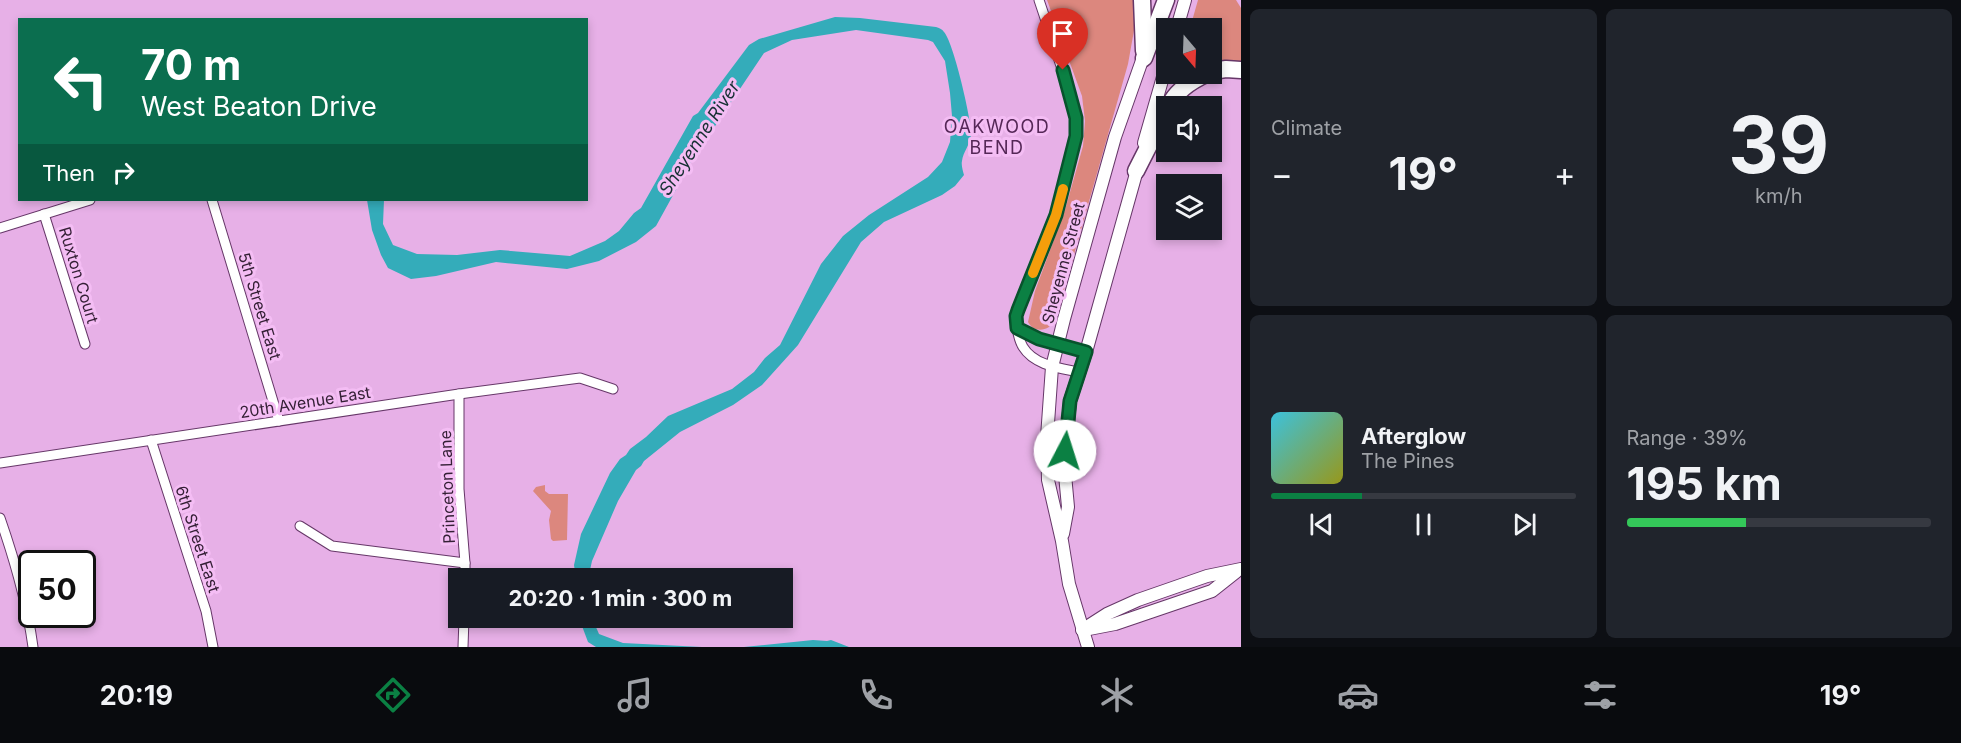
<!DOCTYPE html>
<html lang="en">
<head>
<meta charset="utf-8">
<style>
  :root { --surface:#171b24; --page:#20242c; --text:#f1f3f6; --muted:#9ea1a6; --line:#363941; --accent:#0b8043 }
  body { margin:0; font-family:Inter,sans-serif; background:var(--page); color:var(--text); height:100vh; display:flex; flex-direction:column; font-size:22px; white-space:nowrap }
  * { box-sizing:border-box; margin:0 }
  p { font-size:20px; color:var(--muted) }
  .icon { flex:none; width:33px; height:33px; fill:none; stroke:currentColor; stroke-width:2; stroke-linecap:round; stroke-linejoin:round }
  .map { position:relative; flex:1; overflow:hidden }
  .drawer { display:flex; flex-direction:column; gap:9px; padding:9px; background:#0d0f14; width:720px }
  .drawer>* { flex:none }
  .guide { position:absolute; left:18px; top:18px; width:570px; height:183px; border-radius:0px; box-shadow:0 3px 9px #0003; background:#0b6e4f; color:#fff; overflow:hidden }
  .needle { width:39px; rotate:161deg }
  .buttons { position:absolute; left:1156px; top:18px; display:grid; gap:12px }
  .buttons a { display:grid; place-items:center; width:66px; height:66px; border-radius:0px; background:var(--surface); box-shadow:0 3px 9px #0003; font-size:30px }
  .speed { position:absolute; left:18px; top:550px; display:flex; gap:12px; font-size:30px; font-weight:700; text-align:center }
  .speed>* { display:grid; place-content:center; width:78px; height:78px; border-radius:50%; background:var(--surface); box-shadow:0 3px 9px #0003; line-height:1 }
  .speed .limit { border:3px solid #111; border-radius:9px; background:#fff; color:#111 }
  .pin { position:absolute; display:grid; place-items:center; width:51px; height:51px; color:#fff; margin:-62px -26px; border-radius:50% 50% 50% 0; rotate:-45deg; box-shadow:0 0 6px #0007 }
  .pin .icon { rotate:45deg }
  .me { position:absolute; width:66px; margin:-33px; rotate:5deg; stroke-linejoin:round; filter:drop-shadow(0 0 4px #0008) }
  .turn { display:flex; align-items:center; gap:21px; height:126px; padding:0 24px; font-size:27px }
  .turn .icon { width:78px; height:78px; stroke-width:2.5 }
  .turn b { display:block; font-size:42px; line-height:51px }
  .then { display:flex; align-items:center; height:57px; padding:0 24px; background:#0003; gap:12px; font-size:22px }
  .big { font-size:45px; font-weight:700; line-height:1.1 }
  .drawer .card { flex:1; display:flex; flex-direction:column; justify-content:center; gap:9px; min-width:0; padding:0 21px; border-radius:9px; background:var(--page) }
  .drawer .dial { align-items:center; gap:0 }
  .dial b { font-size:78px; line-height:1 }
  .song { display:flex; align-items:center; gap:18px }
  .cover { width:72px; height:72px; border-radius:9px; background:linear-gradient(135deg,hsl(190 70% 55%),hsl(60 70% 35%)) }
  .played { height:6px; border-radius:3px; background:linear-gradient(90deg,var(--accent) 30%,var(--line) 30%) }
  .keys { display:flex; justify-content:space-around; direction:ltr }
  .heat { display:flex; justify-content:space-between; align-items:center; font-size:33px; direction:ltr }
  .charge { height:9px; border-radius:4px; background:linear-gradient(90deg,#34c759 39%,var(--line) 0) }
  .drawer .tiles { flex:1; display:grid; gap:9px; grid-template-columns:repeat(2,1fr) }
  .trip { position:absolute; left:448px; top:568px; width:345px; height:60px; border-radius:0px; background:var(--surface); box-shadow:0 3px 9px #0003; font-weight:700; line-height:60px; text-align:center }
  .dock { display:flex; height:96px; justify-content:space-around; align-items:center; background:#090b0e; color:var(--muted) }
  .dock .icon { width:42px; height:42px }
  .dock .current { color:var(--accent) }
  .dock b { font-size:27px; color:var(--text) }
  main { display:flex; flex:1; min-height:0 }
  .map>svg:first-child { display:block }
</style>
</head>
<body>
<main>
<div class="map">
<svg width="1241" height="647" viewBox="0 0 1241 647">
  <rect width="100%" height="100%" fill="#e7b0e7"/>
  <!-- green -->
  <g fill="#dc877e">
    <path d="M1047,0H1137L1138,8L1128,64L1058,311L1049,327C1041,332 1032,330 1028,322L1035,291L1065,210L1083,146L1085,121L1082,96Z"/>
    <polygon points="1198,0 1236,0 1241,8 1241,63 1212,65 1212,28 1190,28"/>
    <polygon points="545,485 545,491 549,494 568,494 567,540 553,541 551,539 549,520 551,511 533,491 536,487"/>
  </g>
  <!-- water -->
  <g fill="#34acba">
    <path d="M835,17L860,18L936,27C939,28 942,29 944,32C953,41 972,121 971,135C970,145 963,152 962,161C961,165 963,171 964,175L955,186L942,195L884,222L861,242L798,345L762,385L733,405L680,432L644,461L641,466L636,470L618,501L592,561L588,579H576L574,565L581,534L610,473L620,459L626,455L630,449L646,437L668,416L732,389L754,372L765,358L780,345L821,264L843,236L869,215L928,177L942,162L950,142L952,116L950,93L945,61L933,42L928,40L856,30L792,40L764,53L693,159L656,226L636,242L599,261L567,269L496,262L436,276L411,279L388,268L381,255L372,230L367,200H384L383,224L393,245L417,254L457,255L500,250L570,256L605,241L619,231L634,213L641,208L693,116L698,113L749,45L759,39Z"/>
    <polygon points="579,618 592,618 599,634 623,643 702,647 596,647 588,642"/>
    <polygon points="813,640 827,641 831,640 849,647 744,647"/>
  </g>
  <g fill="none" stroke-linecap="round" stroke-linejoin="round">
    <defs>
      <g id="street">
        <polyline points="212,200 279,421"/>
        <polyline points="44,214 85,344"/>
        <polyline points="0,228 90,200"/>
        <polyline points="1017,328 1016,316 1018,310 1056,215 1072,155 1076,136 1076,118 1073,102 1039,0"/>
        <path d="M1078,372C1059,368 1034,365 1023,347C1020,342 1018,334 1017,328L1039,339L1086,352"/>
        <polyline points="459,394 459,489 465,563 465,579"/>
        <polyline points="151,440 206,611 213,647"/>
        <polyline points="0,463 459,394 580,378 613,389"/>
        <path d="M0,518C15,561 27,602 33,647"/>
        <polyline points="300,526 332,546 465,563"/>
        <polyline points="463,647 464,618"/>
      </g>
      <g id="secondary">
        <polyline points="1177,28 1185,0"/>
        <polyline points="1144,143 1167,63"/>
        <polyline points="1063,534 1068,507 1064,464 1070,401 1086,352 1139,163"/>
        <polyline points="1089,629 1115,624 1212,591 1236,572"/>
        <polyline points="1082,630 1107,614 1138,600 1207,576 1241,569"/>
        <polyline points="1088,647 1069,584 1062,541 1048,480 1047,437 1052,367 1064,319 1115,137 1145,52"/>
      </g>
      <g id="highway">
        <polyline points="1142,0 1144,51"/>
        <polyline points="1144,58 1166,0"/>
        <polyline points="1212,71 1226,69 1241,70"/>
        <path d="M1169,106C1176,91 1191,81 1206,74"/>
        <polyline points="1136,171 1167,110"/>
      </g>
    </defs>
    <!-- street casing -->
    <use href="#street" stroke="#663768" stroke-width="11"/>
    <!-- secondary casing -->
    <use href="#secondary" stroke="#663768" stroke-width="14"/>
    <!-- highway casing -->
    <use href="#highway" stroke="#663768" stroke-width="19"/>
    <!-- street -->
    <use href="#street" stroke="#fff" stroke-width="9"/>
    <!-- secondary -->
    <use href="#secondary" stroke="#fff" stroke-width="12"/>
    <!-- highway -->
    <use href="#highway" stroke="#fff" stroke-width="16"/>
  </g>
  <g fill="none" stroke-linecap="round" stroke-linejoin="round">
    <defs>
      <polyline id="route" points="1063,70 1076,118 1076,136 1056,215 1018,310 1016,316 1017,328 1039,339 1086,352 1070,401 1065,451"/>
    </defs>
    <!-- route casing -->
    <use href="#route" stroke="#07532c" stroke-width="15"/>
    <!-- route -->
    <use href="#route" stroke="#0b8043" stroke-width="10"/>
    <!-- slow -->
    <polyline stroke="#f59e0b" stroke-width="10" points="1033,273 1056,215 1063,189"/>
  </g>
  <g text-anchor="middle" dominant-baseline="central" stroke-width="6" stroke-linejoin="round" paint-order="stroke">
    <!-- street labels -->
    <g font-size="16" fill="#352036" stroke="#f4bdf4">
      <text transform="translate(1063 263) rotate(-75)">Sheyenne Street</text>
      <text transform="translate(79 275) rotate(73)">Ruxton Court</text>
      <text transform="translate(260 306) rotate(73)">5th Street East</text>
      <text transform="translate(305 402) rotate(-9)">20th Avenue East</text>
      <text transform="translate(447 487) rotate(-92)">Princeton Lane</text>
      <text transform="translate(198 539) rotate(72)">6th Street East</text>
    </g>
    <!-- neighbourhood labels -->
    <g font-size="18" letter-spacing="1.5" fill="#552757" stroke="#f4bdf4">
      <text x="997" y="126">OAKWOOD<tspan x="997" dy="21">BEND</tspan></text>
    </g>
    <!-- water labels -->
    <g font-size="18" font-style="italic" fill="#173034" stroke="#f4bdf4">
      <text transform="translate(699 138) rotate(-57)">Sheyenne River</text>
    </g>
  </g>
</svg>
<div class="buttons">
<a><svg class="needle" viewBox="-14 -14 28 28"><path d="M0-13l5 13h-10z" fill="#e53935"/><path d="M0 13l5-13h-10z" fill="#9ea1a6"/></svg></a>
<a><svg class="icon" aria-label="sound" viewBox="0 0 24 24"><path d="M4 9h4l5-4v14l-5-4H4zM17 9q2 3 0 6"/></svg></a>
<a><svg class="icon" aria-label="layers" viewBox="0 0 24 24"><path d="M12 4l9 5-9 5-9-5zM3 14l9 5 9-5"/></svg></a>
</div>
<div class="speed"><div class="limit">50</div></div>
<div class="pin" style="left:1063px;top:70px;background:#d93025"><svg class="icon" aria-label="arrive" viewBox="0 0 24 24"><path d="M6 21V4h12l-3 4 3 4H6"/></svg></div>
<svg class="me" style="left:1065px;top:451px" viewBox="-20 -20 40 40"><circle r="19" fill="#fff"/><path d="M0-13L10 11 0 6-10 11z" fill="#0b8043"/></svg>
<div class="trip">20:20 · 1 min · 300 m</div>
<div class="guide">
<div class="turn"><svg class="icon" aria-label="left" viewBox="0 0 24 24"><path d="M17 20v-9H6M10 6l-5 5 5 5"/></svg><div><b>70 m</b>West Beaton Drive</div></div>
<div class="then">Then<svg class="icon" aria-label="right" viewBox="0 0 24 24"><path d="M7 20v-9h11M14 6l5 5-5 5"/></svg></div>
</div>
</div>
<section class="drawer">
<div class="tiles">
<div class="card"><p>Climate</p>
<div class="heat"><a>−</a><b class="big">19°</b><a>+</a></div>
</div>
<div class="card dial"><b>39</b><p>km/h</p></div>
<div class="card">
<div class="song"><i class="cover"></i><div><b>Afterglow</b><p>The Pines</p></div></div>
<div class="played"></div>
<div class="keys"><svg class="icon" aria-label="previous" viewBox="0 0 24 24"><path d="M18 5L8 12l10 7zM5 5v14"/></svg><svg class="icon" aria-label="pause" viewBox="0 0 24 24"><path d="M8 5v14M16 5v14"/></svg><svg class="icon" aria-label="next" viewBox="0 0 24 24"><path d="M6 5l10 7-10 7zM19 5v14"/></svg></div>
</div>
<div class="card"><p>Range · 39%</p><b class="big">195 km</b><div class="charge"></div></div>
</div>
</section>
</main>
<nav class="dock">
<b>20:19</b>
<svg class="icon current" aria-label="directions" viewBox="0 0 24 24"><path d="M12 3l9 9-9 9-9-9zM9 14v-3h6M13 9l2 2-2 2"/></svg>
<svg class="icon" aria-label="music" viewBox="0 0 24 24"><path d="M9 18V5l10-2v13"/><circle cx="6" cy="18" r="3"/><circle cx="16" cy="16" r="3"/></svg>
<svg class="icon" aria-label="phone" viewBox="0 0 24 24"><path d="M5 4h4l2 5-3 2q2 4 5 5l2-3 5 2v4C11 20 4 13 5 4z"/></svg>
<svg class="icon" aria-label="climate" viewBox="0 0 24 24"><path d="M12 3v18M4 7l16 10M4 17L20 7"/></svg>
<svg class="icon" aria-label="car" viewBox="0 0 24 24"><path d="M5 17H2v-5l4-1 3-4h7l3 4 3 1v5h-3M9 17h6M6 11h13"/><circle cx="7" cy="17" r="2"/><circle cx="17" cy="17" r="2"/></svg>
<svg class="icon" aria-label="filters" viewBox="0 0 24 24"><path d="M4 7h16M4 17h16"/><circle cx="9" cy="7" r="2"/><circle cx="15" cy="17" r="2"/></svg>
<b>19°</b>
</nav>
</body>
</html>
